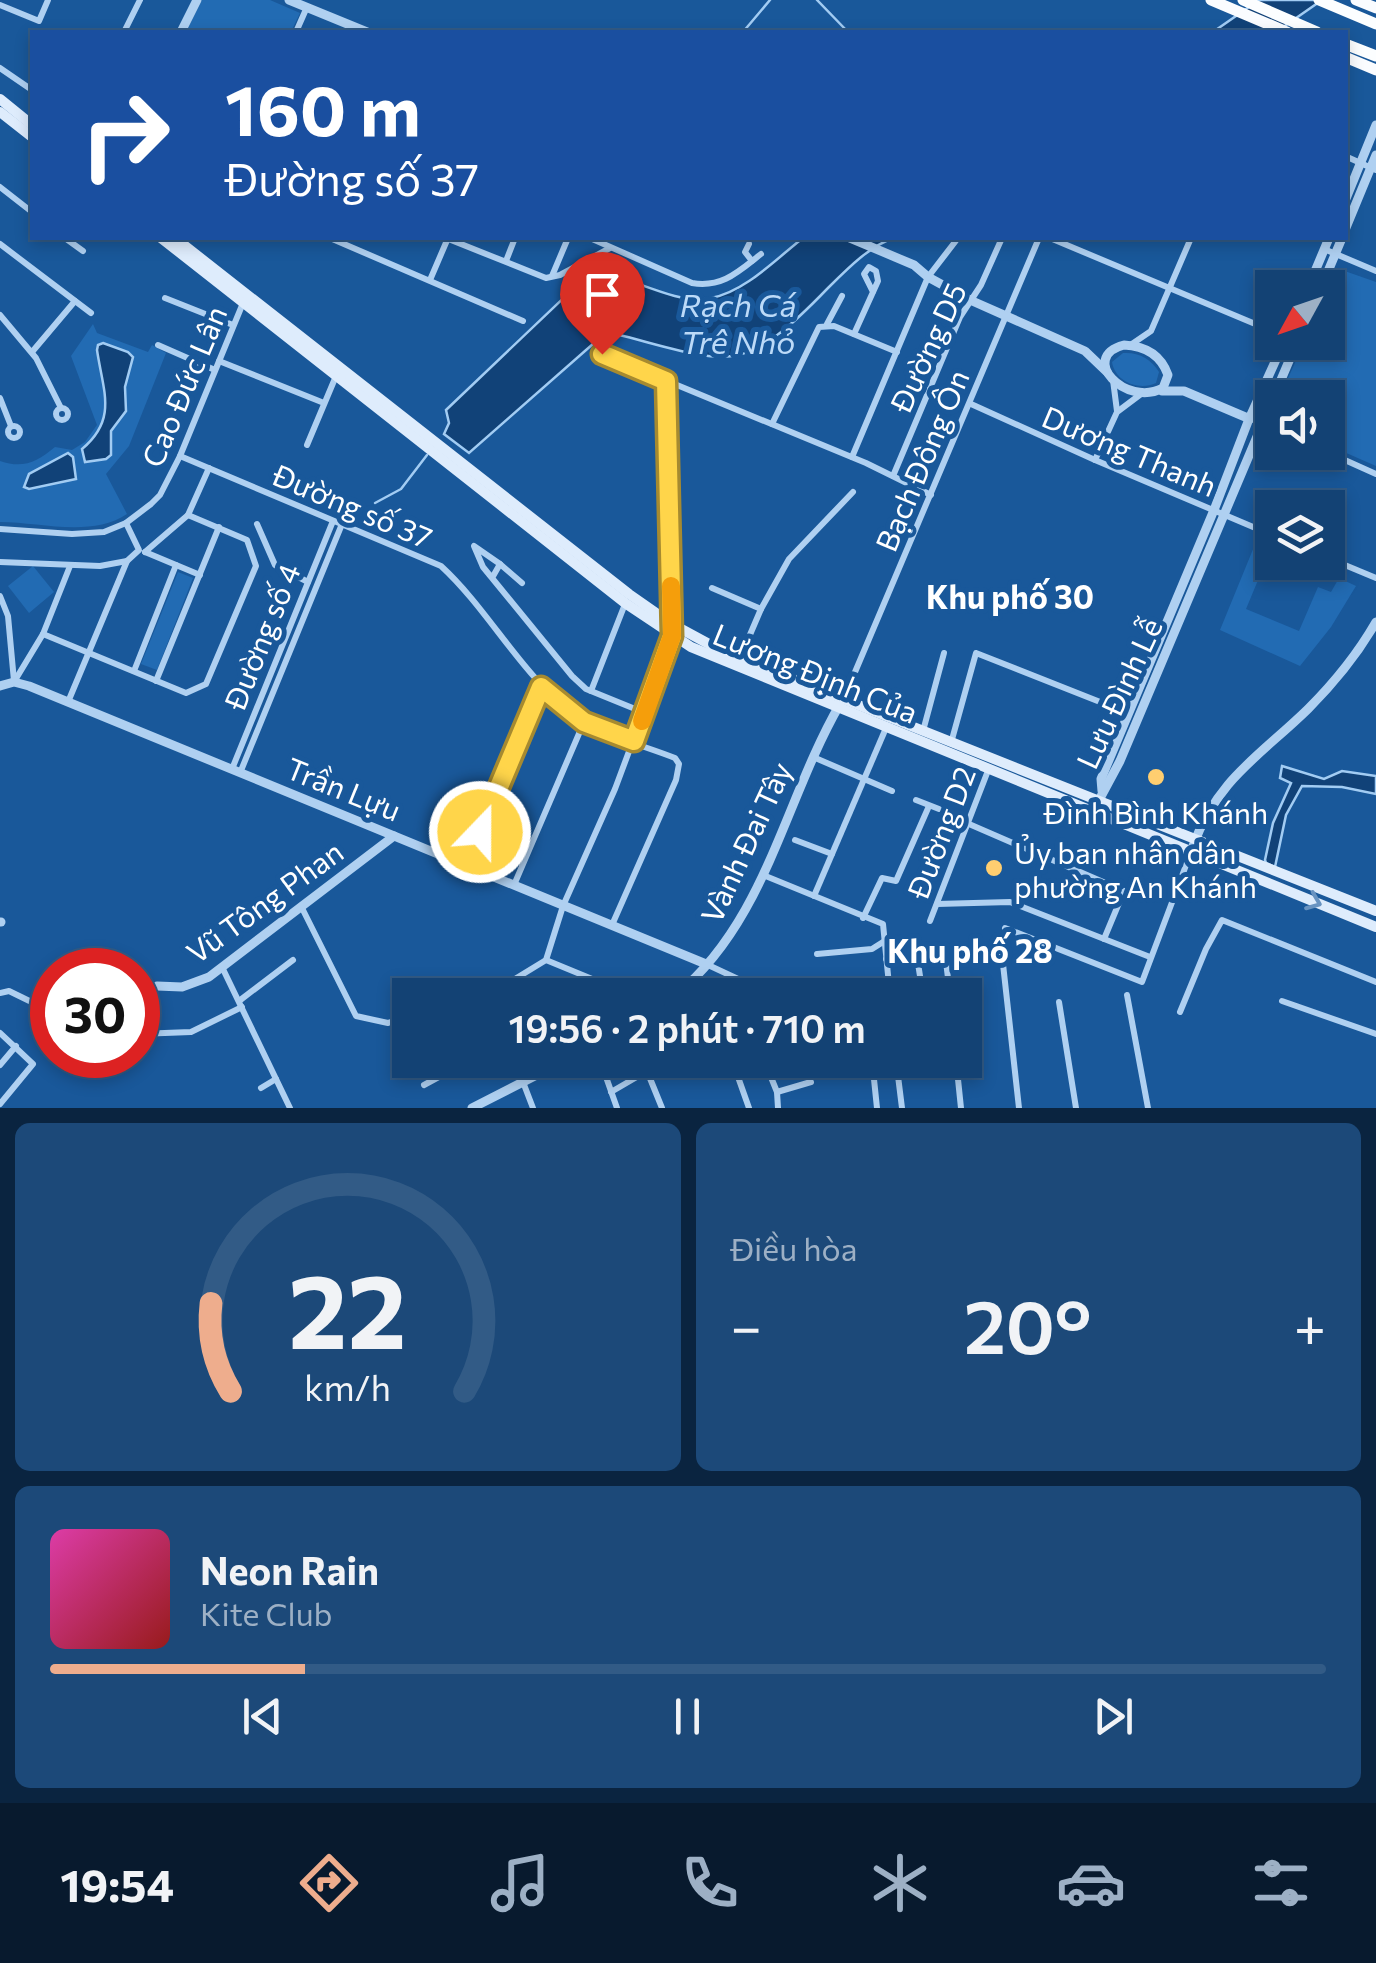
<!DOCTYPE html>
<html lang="vi">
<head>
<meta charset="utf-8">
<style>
  :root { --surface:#134274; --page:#1c4979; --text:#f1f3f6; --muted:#9db0c5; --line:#325b86; --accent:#eead8d }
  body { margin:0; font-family:Commissioner,sans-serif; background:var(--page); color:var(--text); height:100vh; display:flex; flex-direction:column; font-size:38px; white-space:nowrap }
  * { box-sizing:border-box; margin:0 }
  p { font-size:32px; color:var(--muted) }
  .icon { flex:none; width:55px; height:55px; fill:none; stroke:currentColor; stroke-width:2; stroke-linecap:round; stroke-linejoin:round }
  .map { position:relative; height:1108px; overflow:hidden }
  .sheet { display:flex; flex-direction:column; gap:15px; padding:15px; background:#0a2440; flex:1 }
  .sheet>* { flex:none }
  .guide { position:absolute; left:30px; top:30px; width:1318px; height:210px; border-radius:0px; box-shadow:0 5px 15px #0003,0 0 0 2px var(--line); background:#1a4fa0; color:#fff; overflow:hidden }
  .needle { width:65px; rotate:230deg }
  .fabs { position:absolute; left:1255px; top:270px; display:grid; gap:20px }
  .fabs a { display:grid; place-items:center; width:90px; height:90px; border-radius:0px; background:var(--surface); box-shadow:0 5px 15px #0003,0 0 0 2px var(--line); font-size:50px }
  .speed { position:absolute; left:30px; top:948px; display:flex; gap:20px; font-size:50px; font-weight:700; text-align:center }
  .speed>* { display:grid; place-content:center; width:130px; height:130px; border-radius:50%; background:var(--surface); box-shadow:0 5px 15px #0003,0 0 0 2px var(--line); line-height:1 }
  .speed .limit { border:15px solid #d22; background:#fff; color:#111 }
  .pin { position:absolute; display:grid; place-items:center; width:85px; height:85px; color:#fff; margin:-102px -42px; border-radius:50% 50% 50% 0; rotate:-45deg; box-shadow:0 0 10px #0007 }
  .pin .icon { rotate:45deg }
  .me { position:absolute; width:110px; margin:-55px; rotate:22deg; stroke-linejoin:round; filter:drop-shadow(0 0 8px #0008) }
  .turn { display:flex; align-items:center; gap:35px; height:210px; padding:0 30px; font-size:45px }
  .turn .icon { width:130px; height:130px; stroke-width:2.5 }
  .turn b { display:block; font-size:70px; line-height:85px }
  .big { font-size:75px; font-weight:600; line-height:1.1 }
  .sheet .tile { flex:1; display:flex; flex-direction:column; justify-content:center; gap:15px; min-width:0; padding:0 35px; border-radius:15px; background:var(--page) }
  .sheet .dial { align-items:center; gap:0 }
  .dial svg { height:260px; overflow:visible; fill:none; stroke:var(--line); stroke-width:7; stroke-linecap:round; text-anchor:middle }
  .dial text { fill:var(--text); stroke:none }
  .song { display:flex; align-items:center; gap:30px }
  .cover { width:120px; height:120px; border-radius:15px; background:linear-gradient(135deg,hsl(320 70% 55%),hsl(0 70% 35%)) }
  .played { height:10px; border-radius:5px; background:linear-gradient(90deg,var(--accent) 20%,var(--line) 20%) }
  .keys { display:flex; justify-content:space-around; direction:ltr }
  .heat { display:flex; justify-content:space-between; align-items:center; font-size:55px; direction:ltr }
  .sheet .tiles { flex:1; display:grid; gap:15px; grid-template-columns:1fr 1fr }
  .tile:last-child { grid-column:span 2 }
  .trip { position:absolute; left:392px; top:978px; width:590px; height:100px; border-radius:0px; background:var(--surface); box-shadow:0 5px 15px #0003,0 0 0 2px var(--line); font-weight:600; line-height:100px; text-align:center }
  .tab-bar { display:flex; height:160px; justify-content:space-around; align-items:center; background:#081a2e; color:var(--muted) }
  .tab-bar .icon { width:70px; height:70px }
  .tab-bar .selected { color:var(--accent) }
  .tab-bar b { font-size:45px; color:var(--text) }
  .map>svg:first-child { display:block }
</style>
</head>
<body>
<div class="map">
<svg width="1376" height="1108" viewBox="0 0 1376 1108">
  <rect width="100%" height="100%" fill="#19589a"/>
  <!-- green -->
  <g fill="#226bb3">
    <polygon points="202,0 270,0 300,13 291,32 186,32"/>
    <polygon points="1339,269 1376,282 1376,466 1328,445 1328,398 1279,398 1304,343 1328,342 1328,291"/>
    <path d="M93,324L97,333L148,352L152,345L166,353L129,446L106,474L127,514C91,538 40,522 0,522V461C23,469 37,462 55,447L72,450L85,442L97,425L71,356Z"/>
    <path d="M1123,353C1139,352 1151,359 1159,372L1156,383C1139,391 1115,382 1112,362Z"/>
    <polygon points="1256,542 1271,549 1246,609 1299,631 1318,587 1331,592 1339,578 1356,586 1331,627 1300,666 1220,630"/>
    <polygon points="33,566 54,592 29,613 8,586"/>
    <polygon points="178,572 193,578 157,670 141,664"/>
  </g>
  <!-- water -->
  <g fill="#114278" stroke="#a2ccf3" stroke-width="2.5">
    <polygon points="1259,0 1322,0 1276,32 1213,32"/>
    <path d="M803,238H894C869,246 846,270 827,289C740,379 729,363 616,334L602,336L469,453L444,434L449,423L446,410L575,287C582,285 590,280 597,279C634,272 670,306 711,298C745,292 777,258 803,238Z"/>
    <path d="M103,343L128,352L133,357L125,387L126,411L111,431V455L106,459L85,462L82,449C118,419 103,391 97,350L98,345Z"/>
    <polygon points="68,453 73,457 76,479 29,489 24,487 29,474"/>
    <polygon points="1282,766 1324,779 1342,771 1376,776 1376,794 1342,787 1302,786 1286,815 1275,867 1266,863 1265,860 1273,823 1291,783 1280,778"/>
  </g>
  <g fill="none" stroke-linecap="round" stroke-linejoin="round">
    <!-- stream -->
    <g stroke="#a2ccf3" stroke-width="2.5">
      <polyline points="817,0 848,32"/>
      <polyline points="743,32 770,0"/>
      <polyline points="375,503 401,489 427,455"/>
    </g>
    <!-- minor -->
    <g stroke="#afd0f1" stroke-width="6">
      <polyline points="0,5 39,21 48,0"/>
      <polyline points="124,32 140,0"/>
      <polyline points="296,32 307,7"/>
      <polyline points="0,68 32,90"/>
      <polyline points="1345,156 1376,170"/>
      <polyline points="0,187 32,212"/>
      <polyline points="65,238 83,251"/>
      <polyline points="330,238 523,321"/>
      <polyline points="446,238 546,278 560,275 610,248"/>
      <path d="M590,238L692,283C722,288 738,272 761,254"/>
      <polyline points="1050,238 1272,331"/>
      <polyline points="0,244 91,313"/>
      <polyline points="749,244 745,252 752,261"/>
      <polyline points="1324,249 1376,271"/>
      <polyline points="506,261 515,238"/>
      <polyline points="552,276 568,238"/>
      <polyline points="430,280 448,238"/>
      <polyline points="165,298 233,325"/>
      <polyline points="0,315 36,358 61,408"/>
      <polyline points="827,324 842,296"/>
      <polyline points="854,334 878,281 876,271 869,267 864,274 873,292"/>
      <polyline points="158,345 215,370"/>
      <polyline points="1129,346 1151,331 1191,238"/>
      <polyline points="32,352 75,301"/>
      <polyline points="602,354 866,463 931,495"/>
      <polyline points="219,361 324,403"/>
      <polyline points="1113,380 1117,411"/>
      <polyline points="0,398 11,426"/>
      <polyline points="971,404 1095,460 1272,535"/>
      <circle cx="62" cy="414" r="6"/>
      <polyline points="772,424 819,327 834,326 897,352"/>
      <circle cx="14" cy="432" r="6"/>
      <polyline points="307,445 336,376"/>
      <polyline points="1327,452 1376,474"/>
      <path d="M180,456L441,566C492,613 523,680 582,720C608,737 645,746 675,758L679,764L676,780L612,925"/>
      <polyline points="852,457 928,277 958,238"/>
      <polyline points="1095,460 1117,412 1141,394"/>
      <polyline points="893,476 960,317 981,285 1002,238"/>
      <polyline points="257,524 275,565 308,582"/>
      <polyline points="0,529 72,534 104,532 126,523 151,504 160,495 180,456 243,303"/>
      <polyline points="145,552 188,515 209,468"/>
      <polyline points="145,552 200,575"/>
      <polyline points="1328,558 1376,578"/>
      <polyline points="0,562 100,566 127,561"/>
      <polyline points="500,564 522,583"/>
      <polyline points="492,578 500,564 474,546 483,567 572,676 586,689 645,713"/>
      <polyline points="712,588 761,609"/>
      <polyline points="0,596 8,616 14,681"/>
      <polyline points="43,634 186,693 206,684 256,566 247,540 188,515"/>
      <polyline points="740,658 761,609 789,559 853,492"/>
      <polyline points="134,671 176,565"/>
      <polyline points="156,681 219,527"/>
      <polyline points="14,682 43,634 70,566"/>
      <polyline points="591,691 625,604"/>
      <polyline points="844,698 1039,238"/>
      <polyline points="68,702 127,561 139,550 126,523"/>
      <polyline points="923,731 944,653"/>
      <polyline points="951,743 976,653 1128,713"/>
      <polyline points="813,757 892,791"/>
      <polyline points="232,769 333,521"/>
      <polyline points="240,773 342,524"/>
      <polyline points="916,800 939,809"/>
      <polyline points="969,824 1124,891 1104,939"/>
      <polyline points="795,840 832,854"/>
      <polyline points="466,866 541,687"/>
      <polyline points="763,875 883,924 890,995"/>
      <polyline points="514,885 584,722"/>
      <polyline points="814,896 886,728"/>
      <polyline points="937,904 1010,902 1150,957"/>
      <polyline points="302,908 356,1016 388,1023 410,1015"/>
      <polyline points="863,918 882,878 896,881 929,806"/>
      <polyline points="930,921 989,768"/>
      <polyline points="1005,928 1142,982 1191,852"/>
      <polyline points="1001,946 1019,1108"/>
      <polyline points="817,954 872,949 883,942"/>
      <polyline points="917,957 923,995"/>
      <polyline points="886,959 945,953 950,995"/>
      <polyline points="546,960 631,995"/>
      <polyline points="706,964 770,994 780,994"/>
      <polyline points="222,967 290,1108"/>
      <polyline points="0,993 9,991 52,1012"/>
      <polyline points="489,995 546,960 563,906 615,789 672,636 667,381"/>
      <polyline points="589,995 606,986"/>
      <polyline points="1127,995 1148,1108"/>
      <polyline points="239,1001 293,960"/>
      <polyline points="1282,1001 1376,1034"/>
      <polyline points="1059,1002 1076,1108"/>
      <polyline points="1180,1012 1206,949 1222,920 1376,982"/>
      <polyline points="0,1033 33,1064 0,1104"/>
      <polyline points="138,1034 191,1032 242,1007"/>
      <polyline points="600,1060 617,1108"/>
      <polyline points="732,1060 749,1108"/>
      <polyline points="764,1060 777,1092 778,1108"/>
      <polyline points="872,1060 877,1108"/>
      <polyline points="896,1060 902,1108"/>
      <polyline points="956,1060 961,1108"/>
      <polyline points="0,1065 16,1046"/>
      <polyline points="647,1071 662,1108"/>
      <polyline points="523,1082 533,1108"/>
      <polyline points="424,1085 470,1060"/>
      <polyline points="261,1088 276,1079"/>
      <polyline points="611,1092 666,1060"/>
      <polyline points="777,1092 811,1082"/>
    </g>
    <!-- tertiary -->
    <g stroke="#afd0f1" stroke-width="9">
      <polyline points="289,0 367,32"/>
      <polyline points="181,32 197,0"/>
      <polyline points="1345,201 1376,125"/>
      <polyline points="1345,230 1376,155"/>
      <polyline points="850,238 914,265 928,277 970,300 1085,351 1107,372"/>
      <polyline points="1308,288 1329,238"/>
      <polyline points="1321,288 1342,238"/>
      <path d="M1124,345C1145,346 1161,355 1168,375L1163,388C1125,408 1078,357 1124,345Z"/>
      <polyline points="1162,391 1184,391 1250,419"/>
      <polyline points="0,686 14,682 29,686 706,964"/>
      <polyline points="1102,791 1101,779 1214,510 1249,419 1284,342"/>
      <polyline points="1098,802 1120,761 1297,342"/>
      <path d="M1193,846C1217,779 1261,755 1308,709C1335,682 1357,655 1376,622"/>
      <polyline points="0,922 1,922"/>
      <polyline points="157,986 182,987 209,977 394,836"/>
      <path d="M676,995C766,921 784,801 840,704"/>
      <polyline points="472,1108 566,1060"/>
    </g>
    <!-- secondary -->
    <g stroke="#deecfc" stroke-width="10">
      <polyline points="0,99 32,125"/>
      <polyline points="0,112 32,137"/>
      <polyline points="161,238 625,603 691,647 1376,927"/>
      <polyline points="175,238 629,594 672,624 720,650 1376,911"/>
    </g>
    <!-- primary -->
    <g stroke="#fafcff" stroke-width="11">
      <polyline points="1211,0 1287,32"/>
      <polyline points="1356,0 1376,8"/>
      <polyline points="1345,57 1376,70"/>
    </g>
    <!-- trunk -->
    <g stroke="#fcfeff" stroke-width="11">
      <polyline points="1243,0 1317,32"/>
      <polyline points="1319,0 1376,24"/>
      <polyline points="1345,44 1376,56"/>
    </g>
  </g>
  <!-- one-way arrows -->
  <defs><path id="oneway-chevron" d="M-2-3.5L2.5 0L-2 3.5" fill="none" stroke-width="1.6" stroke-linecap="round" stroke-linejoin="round" transform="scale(2.5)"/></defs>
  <use stroke="#6893c1" href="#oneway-chevron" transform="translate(1314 902) rotate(22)"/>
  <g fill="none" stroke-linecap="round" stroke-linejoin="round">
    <defs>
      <polyline id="route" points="480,832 541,687 584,722 634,741 672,636 666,381 602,354"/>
    </defs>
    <!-- route casing -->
    <use href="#route" stroke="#a68a30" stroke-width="25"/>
    <!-- route -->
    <use href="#route" stroke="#ffd54a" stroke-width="18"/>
    <!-- slow -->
    <polyline stroke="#f59e0b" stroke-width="18" points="642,721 672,636 671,586"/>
  </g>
  <!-- markers -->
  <g fill="#ffce70" stroke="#19589a" stroke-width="4">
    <circle cx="1156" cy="777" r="10"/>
    <circle cx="994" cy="868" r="10"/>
  </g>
  <g text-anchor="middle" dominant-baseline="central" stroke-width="10" stroke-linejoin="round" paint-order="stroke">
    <!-- street labels -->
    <g font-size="30" fill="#fff" stroke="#19589a">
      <text transform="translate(927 347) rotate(-65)">Đường D5</text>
      <text transform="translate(183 386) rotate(-67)">Cao Đức Lân</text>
      <text transform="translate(1130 450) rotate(23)">Dương Thanh</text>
      <text transform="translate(921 460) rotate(-67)">Bạch Đông Ôn</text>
      <text transform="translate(353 505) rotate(23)">Đường số 37</text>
      <text transform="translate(261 636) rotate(-68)">Đường số 4</text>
      <text transform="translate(816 672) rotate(22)">Lương Định Của</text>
      <text transform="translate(1118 693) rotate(-65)">Lưu Đình Lễ</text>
      <text transform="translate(344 788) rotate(22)">Trần Lựu</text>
      <text transform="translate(940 832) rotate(-69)">Đường D2</text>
      <text transform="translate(745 842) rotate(-65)">Vành Đai Tây</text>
      <text transform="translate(264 901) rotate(-36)">Vũ Tông Phan</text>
    </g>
    <!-- poi labels -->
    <g font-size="30" fill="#fff" stroke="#19589a">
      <text x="1156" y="811">Đình Bình Khánh</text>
      <text x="1014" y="851" text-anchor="start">Ủy ban nhân dân<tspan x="1014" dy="34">phường An Khánh</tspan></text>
    </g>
    <!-- water labels -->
    <g font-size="32" font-style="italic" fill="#bcdaf8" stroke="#19589a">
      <text x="738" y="304">Rạch Cá<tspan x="738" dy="37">Trê Nhỏ</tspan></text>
    </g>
    <!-- neighbourhood labels -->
    <g font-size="32" font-weight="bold" fill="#fff" stroke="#19589a">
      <text x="1010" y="596">Khu phố 30</text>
      <text x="970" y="950">Khu phố 28</text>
    </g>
  </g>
</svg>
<div class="fabs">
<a><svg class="needle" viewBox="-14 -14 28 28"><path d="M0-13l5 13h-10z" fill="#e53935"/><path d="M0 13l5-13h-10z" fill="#9db0c5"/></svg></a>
<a><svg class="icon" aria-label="sound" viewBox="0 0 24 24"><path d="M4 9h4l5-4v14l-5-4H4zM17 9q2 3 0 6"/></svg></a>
<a><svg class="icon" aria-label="layers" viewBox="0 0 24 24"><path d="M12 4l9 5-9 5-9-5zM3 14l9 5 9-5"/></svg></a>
</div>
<div class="speed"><div class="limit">30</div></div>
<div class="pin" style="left:602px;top:354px;background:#d93025"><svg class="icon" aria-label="arrive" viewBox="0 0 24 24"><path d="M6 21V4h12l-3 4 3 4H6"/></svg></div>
<svg class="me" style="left:480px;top:832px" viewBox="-20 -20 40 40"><circle r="17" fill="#ffd54a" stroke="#fff" stroke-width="3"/><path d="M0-11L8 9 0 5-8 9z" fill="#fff"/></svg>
<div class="trip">19:56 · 2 phút · 710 m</div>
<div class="guide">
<div class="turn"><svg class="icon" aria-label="right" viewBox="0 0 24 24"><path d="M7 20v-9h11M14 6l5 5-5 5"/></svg><div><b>160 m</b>Đường số 37</div></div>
</div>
</div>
<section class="sheet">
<div class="tiles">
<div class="tile dial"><svg viewBox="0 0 100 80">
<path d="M14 69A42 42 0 1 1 86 69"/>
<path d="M14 69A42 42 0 0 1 8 42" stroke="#eead8d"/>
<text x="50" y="56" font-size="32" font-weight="700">22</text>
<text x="50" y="72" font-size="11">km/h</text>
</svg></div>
<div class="tile"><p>Điều hòa</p>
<div class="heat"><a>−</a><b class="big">20°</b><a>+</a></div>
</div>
<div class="tile">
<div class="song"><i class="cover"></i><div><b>Neon Rain</b><p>Kite Club</p></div></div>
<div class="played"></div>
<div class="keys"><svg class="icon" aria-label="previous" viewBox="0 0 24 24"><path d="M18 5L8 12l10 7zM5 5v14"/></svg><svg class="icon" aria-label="pause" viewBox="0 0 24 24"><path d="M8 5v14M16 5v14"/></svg><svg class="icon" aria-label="next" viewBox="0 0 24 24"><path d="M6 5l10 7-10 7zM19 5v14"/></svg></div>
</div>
</div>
</section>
<nav class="tab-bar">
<b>19:54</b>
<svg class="icon selected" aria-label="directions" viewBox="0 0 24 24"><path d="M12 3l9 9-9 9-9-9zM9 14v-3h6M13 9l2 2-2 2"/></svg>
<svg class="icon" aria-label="music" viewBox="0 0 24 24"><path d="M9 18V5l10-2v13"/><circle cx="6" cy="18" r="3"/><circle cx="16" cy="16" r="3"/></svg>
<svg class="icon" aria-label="phone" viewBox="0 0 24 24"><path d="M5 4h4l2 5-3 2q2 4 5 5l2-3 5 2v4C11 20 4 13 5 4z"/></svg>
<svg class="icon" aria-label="climate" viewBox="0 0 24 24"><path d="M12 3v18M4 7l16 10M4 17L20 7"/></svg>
<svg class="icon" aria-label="car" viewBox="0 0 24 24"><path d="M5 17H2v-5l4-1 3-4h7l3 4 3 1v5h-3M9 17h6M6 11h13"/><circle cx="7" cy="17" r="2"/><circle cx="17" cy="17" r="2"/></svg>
<svg class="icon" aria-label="filters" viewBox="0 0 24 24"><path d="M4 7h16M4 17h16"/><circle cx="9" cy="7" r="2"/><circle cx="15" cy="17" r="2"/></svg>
</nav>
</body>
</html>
